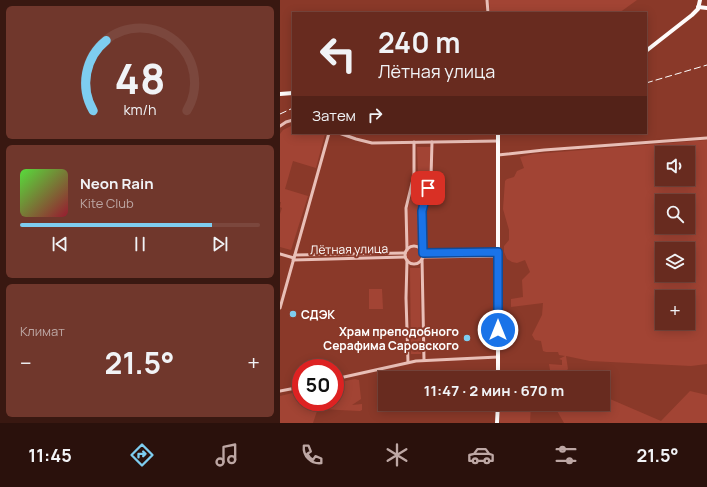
<!DOCTYPE html>
<html lang="ru">
<head>
<meta charset="utf-8">
<style>
  :root { --surface:#682b1f; --page:#70372c; --text:#f1f3f6; --muted:#bda7a4; --line:#7b473d; --accent:#7ecdf0 }
  body { margin:0; font-family:Manrope,sans-serif; background:var(--page); color:var(--text); height:100vh; display:flex; flex-direction:column; font-size:15px; white-space:nowrap }
  * { box-sizing:border-box; margin:0 }
  p { font-size:13px; color:var(--muted) }
  .icon { flex:none; width:22px; height:22px; fill:none; stroke:currentColor; stroke-width:2; stroke-linecap:round; stroke-linejoin:round }
  .map { position:relative; flex:1; overflow:hidden }
  .details { display:flex; flex-direction:column; gap:6px; padding:6px; background:#391811; width:280px }
  .details>* { flex:none }
  .guide { position:absolute; left:12px; top:12px; width:355px; height:122px; border-radius:0px; box-shadow:0 2px 10px #0003,0 0 0 1px var(--line); background:#682b1f; color:var(--text); overflow:hidden }
  .tools { position:absolute; left:375px; top:146px; display:grid; gap:8px }
  .tools a { display:grid; place-items:center; width:40px; height:40px; border-radius:0px; background:var(--surface); box-shadow:0 2px 10px #0003,0 0 0 1px var(--line); font-size:20px }
  .speed { position:absolute; left:12px; top:359px; display:flex; gap:8px; font-size:20px; font-weight:700; text-align:center }
  .speed>* { display:grid; place-content:center; width:52px; height:52px; border-radius:50%; background:var(--surface); box-shadow:0 2px 10px #0003,0 0 0 1px var(--line); line-height:1 }
  .speed .limit { border:6px solid #d22; background:#fff; color:#111 }
  .pin { position:absolute; display:grid; place-items:center; width:34px; height:34px; color:#fff; margin:-17px; border-radius:8px; box-shadow:0 2px 6px #0006 }
  .me { position:absolute; width:44px; margin:-22px; rotate:0deg; stroke-linejoin:round; filter:drop-shadow(0 0 3px #0008) }
  .turn { display:flex; align-items:center; gap:14px; height:84px; padding:0 20px; font-size:18px }
  .turn .icon { width:52px; height:52px; stroke-width:2.5 }
  .turn b { display:block; font-size:28px; line-height:34px }
  .then { display:flex; align-items:center; height:38px; padding:0 20px; background:#0003; gap:8px; font-size:15px }
  .big { font-size:30px; font-weight:700; line-height:1.1 }
  .details .widget { flex:1; display:flex; flex-direction:column; justify-content:center; gap:6px; min-width:0; padding:0 14px; border-radius:6px; background:var(--page) }
  .details .dial { align-items:center; gap:0 }
  .dial svg { height:104px; overflow:visible; fill:none; stroke:var(--line); stroke-width:7; stroke-linecap:round; text-anchor:middle }
  .dial text { fill:var(--text); stroke:none }
  .song { display:flex; align-items:center; gap:12px }
  .cover { width:48px; height:48px; border-radius:6px; background:linear-gradient(135deg,hsl(110 70% 55%),hsl(350 70% 35%)) }
  .played { height:4px; border-radius:2px; background:linear-gradient(90deg,var(--accent) 80%,var(--line) 80%) }
  .keys { display:flex; justify-content:space-around; direction:ltr }
  .heat { display:flex; justify-content:space-between; align-items:center; font-size:22px; direction:ltr }
  .trip { position:absolute; left:98px; top:371px; width:232px; height:40px; border-radius:0px; background:var(--surface); box-shadow:0 2px 10px #0003,0 0 0 1px var(--line); font-weight:700; line-height:40px; text-align:center }
  .dock { display:flex; height:64px; justify-content:space-around; align-items:center; background:#2a110c; color:var(--muted) }
  .dock .icon { width:28px; height:28px }
  .dock .active { color:var(--accent) }
  .dock b { font-size:18px; color:var(--text) }
  main { display:flex; flex:1; min-height:0 }
  .map>svg:first-child { display:block }
</style>
</head>
<body>
<main>
<section class="details">
<div class="widget dial"><svg viewBox="0 0 100 80">
<path d="M14 69A42 42 0 1 1 86 69"/>
<path d="M14 69A42 42 0 0 1 24 15" stroke="#7ecdf0"/>
<text x="50" y="56" font-size="32" font-weight="700">48</text>
<text x="50" y="72" font-size="11">km/h</text>
</svg></div>
<div class="widget">
<div class="song"><i class="cover"></i><div><b>Neon Rain</b><p>Kite Club</p></div></div>
<div class="played"></div>
<div class="keys"><svg class="icon" aria-label="previous" viewBox="0 0 24 24"><path d="M18 5L8 12l10 7zM5 5v14"/></svg><svg class="icon" aria-label="pause" viewBox="0 0 24 24"><path d="M8 5v14M16 5v14"/></svg><svg class="icon" aria-label="next" viewBox="0 0 24 24"><path d="M6 5l10 7-10 7zM19 5v14"/></svg></div>
</div>
<div class="widget"><p>Климат</p>
<div class="heat"><a>−</a><b class="big">21.5°</b><a>+</a></div>
</div>
</section>
<div class="map">
<svg width="427" height="423" viewBox="0 0 427 423">
  <rect width="100%" height="100%" fill="#8a3929"/>
  <!-- green -->
  <g fill="#a24434" fill-rule="evenodd">
    <polygon points="209,0 357,0 339,13 210,13"/>
    <polygon points="13,125 13,133 41,133 45,134 36,168 13,161 5,189 28,196 11,250 0,247 0,214 2,208 0,207 1,202 0,202 0,134 3,130"/>
    <path d="M427,140V364L411,366L310,361L286,356L288,369L279,378H276L279,376V372L270,370L269,364L282,365V360L279,359L285,356L279,355L278,352H266L263,351L261,341L255,340L252,335L262,315L263,303L231,307V299L243,297L242,280L250,272L245,260L237,263L232,262L227,259L224,252V246L229,240V230L223,209L225,181L227,179L234,177L237,171L244,168L240,157L253,154ZM382,153H408V179H382ZM382,201H408V227H382ZM382,249H408V275H382ZM382,297H408V323H382Z"/>
    <polygon points="137,147 151,147 150,179 140,211 141,245 128,245 127,214 129,203 138,175"/>
    <circle cx="134" cy="255" r="8"/>
    <polygon points="130,268 140,268 141,354 131,354"/>
    <polygon points="89,289 102,289 103,309 89,309"/>
    <path d="M75,379L79,380L81,399L72,405L82,404V410L80,411C66,410 52,410 38,408L33,423H0V396L21,391V402H55V383Z"/>
    <polygon points="410,391 427,395 427,423 284,423 276,409 277,404 323,404 323,396 381,421"/>
    <polygon points="220,404 251,404 250,423 220,423"/>
  </g>
  <g fill="none" stroke-linecap="round" stroke-linejoin="round">
    <!-- minor -->
    <g stroke="#e9bfb7" stroke-width="3">
      <polyline points="207,0 208,13"/>
      <polyline points="0,126 6,122 13,120"/>
      <polyline points="59,133 76,139 92,143 218,141"/>
      <polyline points="218,155 264,150 427,138"/>
      <circle cx="134" cy="255" r="9"/>
      <polyline points="127,250 126,208 134,175 134,142"/>
      <polyline points="142,251 142,211 151,177 152,142"/>
      <polyline points="143,253 218,252"/>
      <polyline points="0,254 14,258"/>
      <polyline points="15,255 125,253"/>
      <polyline points="143,257 218,256"/>
      <polyline points="142,259 144,360"/>
      <polyline points="13,260 125,257"/>
      <polyline points="127,260 126,298 128,362"/>
      <polyline points="0,308 49,133"/>
      <polyline points="55,379 136,361 218,357"/>
      <polyline points="0,391 21,387"/>
    </g>
    <!-- major -->
    <g stroke="#fefbfa" stroke-width="4">
      <polyline points="418,7 427,8"/>
      <polyline points="366,51 412,15 418,9 420,0"/>
      <polyline points="0,94 13,93"/>
      <polyline points="218,378 218,133"/>
      <polyline points="217,423 218,404"/>
    </g>
    <!-- rail -->
    <g stroke="#fff" stroke-width="1" stroke-dasharray="7 3" stroke-linecap="butt">
      <polyline points="366,83 427,65"/>
      <polyline points="0,114 13,108"/>
    </g>
  </g>
  <g fill="none" stroke-linecap="round" stroke-linejoin="round">
    <defs>
      <polyline id="route" points="148,188 142,211 143,253 218,252 218,330"/>
    </defs>
    <!-- route casing -->
    <use href="#route" stroke="#114b97" stroke-width="10"/>
    <!-- route -->
    <use href="#route" stroke="#1a73e8" stroke-width="7"/>
  </g>
  <!-- markers -->
  <g fill="#7ecdf0" stroke="#8a3929" stroke-width="1.5">
    <circle cx="13" cy="314" r="4"/>
    <circle cx="187" cy="338" r="4"/>
  </g>
  <g text-anchor="middle" dominant-baseline="central" stroke-width="4" stroke-linejoin="round" paint-order="stroke">
    <!-- street labels -->
    <g font-size="12" fill="#fff" stroke="#8a3929">
      <text transform="translate(69 249) rotate(-1)">Лётная улица</text>
    </g>
    <!-- poi labels -->
    <g font-size="12" font-weight="bold" fill="#fff" stroke="#8a3929" text-anchor="start">
      <text x="21" y="314">СДЭК</text>
      <text x="179" y="331" text-anchor="end">Храм преподобного<tspan x="179" dy="14">Серафима Саровского</tspan></text>
    </g>
  </g>
</svg>
<div class="tools">
<a><svg class="icon" aria-label="sound" viewBox="0 0 24 24"><path d="M4 9h4l5-4v14l-5-4H4zM17 9q2 3 0 6"/></svg></a>
<a><svg class="icon" aria-label="search" viewBox="0 0 24 24"><circle cx="10" cy="10" r="6"/><path d="M15 15l6 6"/></svg></a>
<a><svg class="icon" aria-label="layers" viewBox="0 0 24 24"><path d="M12 4l9 5-9 5-9-5zM3 14l9 5 9-5"/></svg></a>
<a>+</a>
</div>
<div class="speed"><div class="limit">50</div></div>
<div class="pin" style="left:148px;top:188px;background:#d93025"><svg class="icon" aria-label="arrive" viewBox="0 0 24 24"><path d="M6 21V4h12l-3 4 3 4H6"/></svg></div>
<svg class="me" style="left:218px;top:330px" viewBox="-20 -20 40 40"><circle r="17" fill="#1a73e8" stroke="#fff" stroke-width="3"/><path d="M0-11L8 9 0 5-8 9z" fill="#fff"/></svg>
<div class="trip">11:47 · 2 мин · 670 m</div>
<div class="guide">
<div class="turn"><svg class="icon" aria-label="left" viewBox="0 0 24 24"><path d="M17 20v-9H6M10 6l-5 5 5 5"/></svg><div><b>240 m</b>Лётная улица</div></div>
<div class="then">Затем<svg class="icon" aria-label="right" viewBox="0 0 24 24"><path d="M7 20v-9h11M14 6l5 5-5 5"/></svg></div>
</div>
</div>
</main>
<nav class="dock">
<b>11:45</b>
<svg class="icon active" aria-label="directions" viewBox="0 0 24 24"><path d="M12 3l9 9-9 9-9-9zM9 14v-3h6M13 9l2 2-2 2"/></svg>
<svg class="icon" aria-label="music" viewBox="0 0 24 24"><path d="M9 18V5l10-2v13"/><circle cx="6" cy="18" r="3"/><circle cx="16" cy="16" r="3"/></svg>
<svg class="icon" aria-label="phone" viewBox="0 0 24 24"><path d="M5 4h4l2 5-3 2q2 4 5 5l2-3 5 2v4C11 20 4 13 5 4z"/></svg>
<svg class="icon" aria-label="climate" viewBox="0 0 24 24"><path d="M12 3v18M4 7l16 10M4 17L20 7"/></svg>
<svg class="icon" aria-label="car" viewBox="0 0 24 24"><path d="M5 17H2v-5l4-1 3-4h7l3 4 3 1v5h-3M9 17h6M6 11h13"/><circle cx="7" cy="17" r="2"/><circle cx="17" cy="17" r="2"/></svg>
<svg class="icon" aria-label="filters" viewBox="0 0 24 24"><path d="M4 7h16M4 17h16"/><circle cx="9" cy="7" r="2"/><circle cx="15" cy="17" r="2"/></svg>
<b>21.5°</b>
</nav>
</body>
</html>
